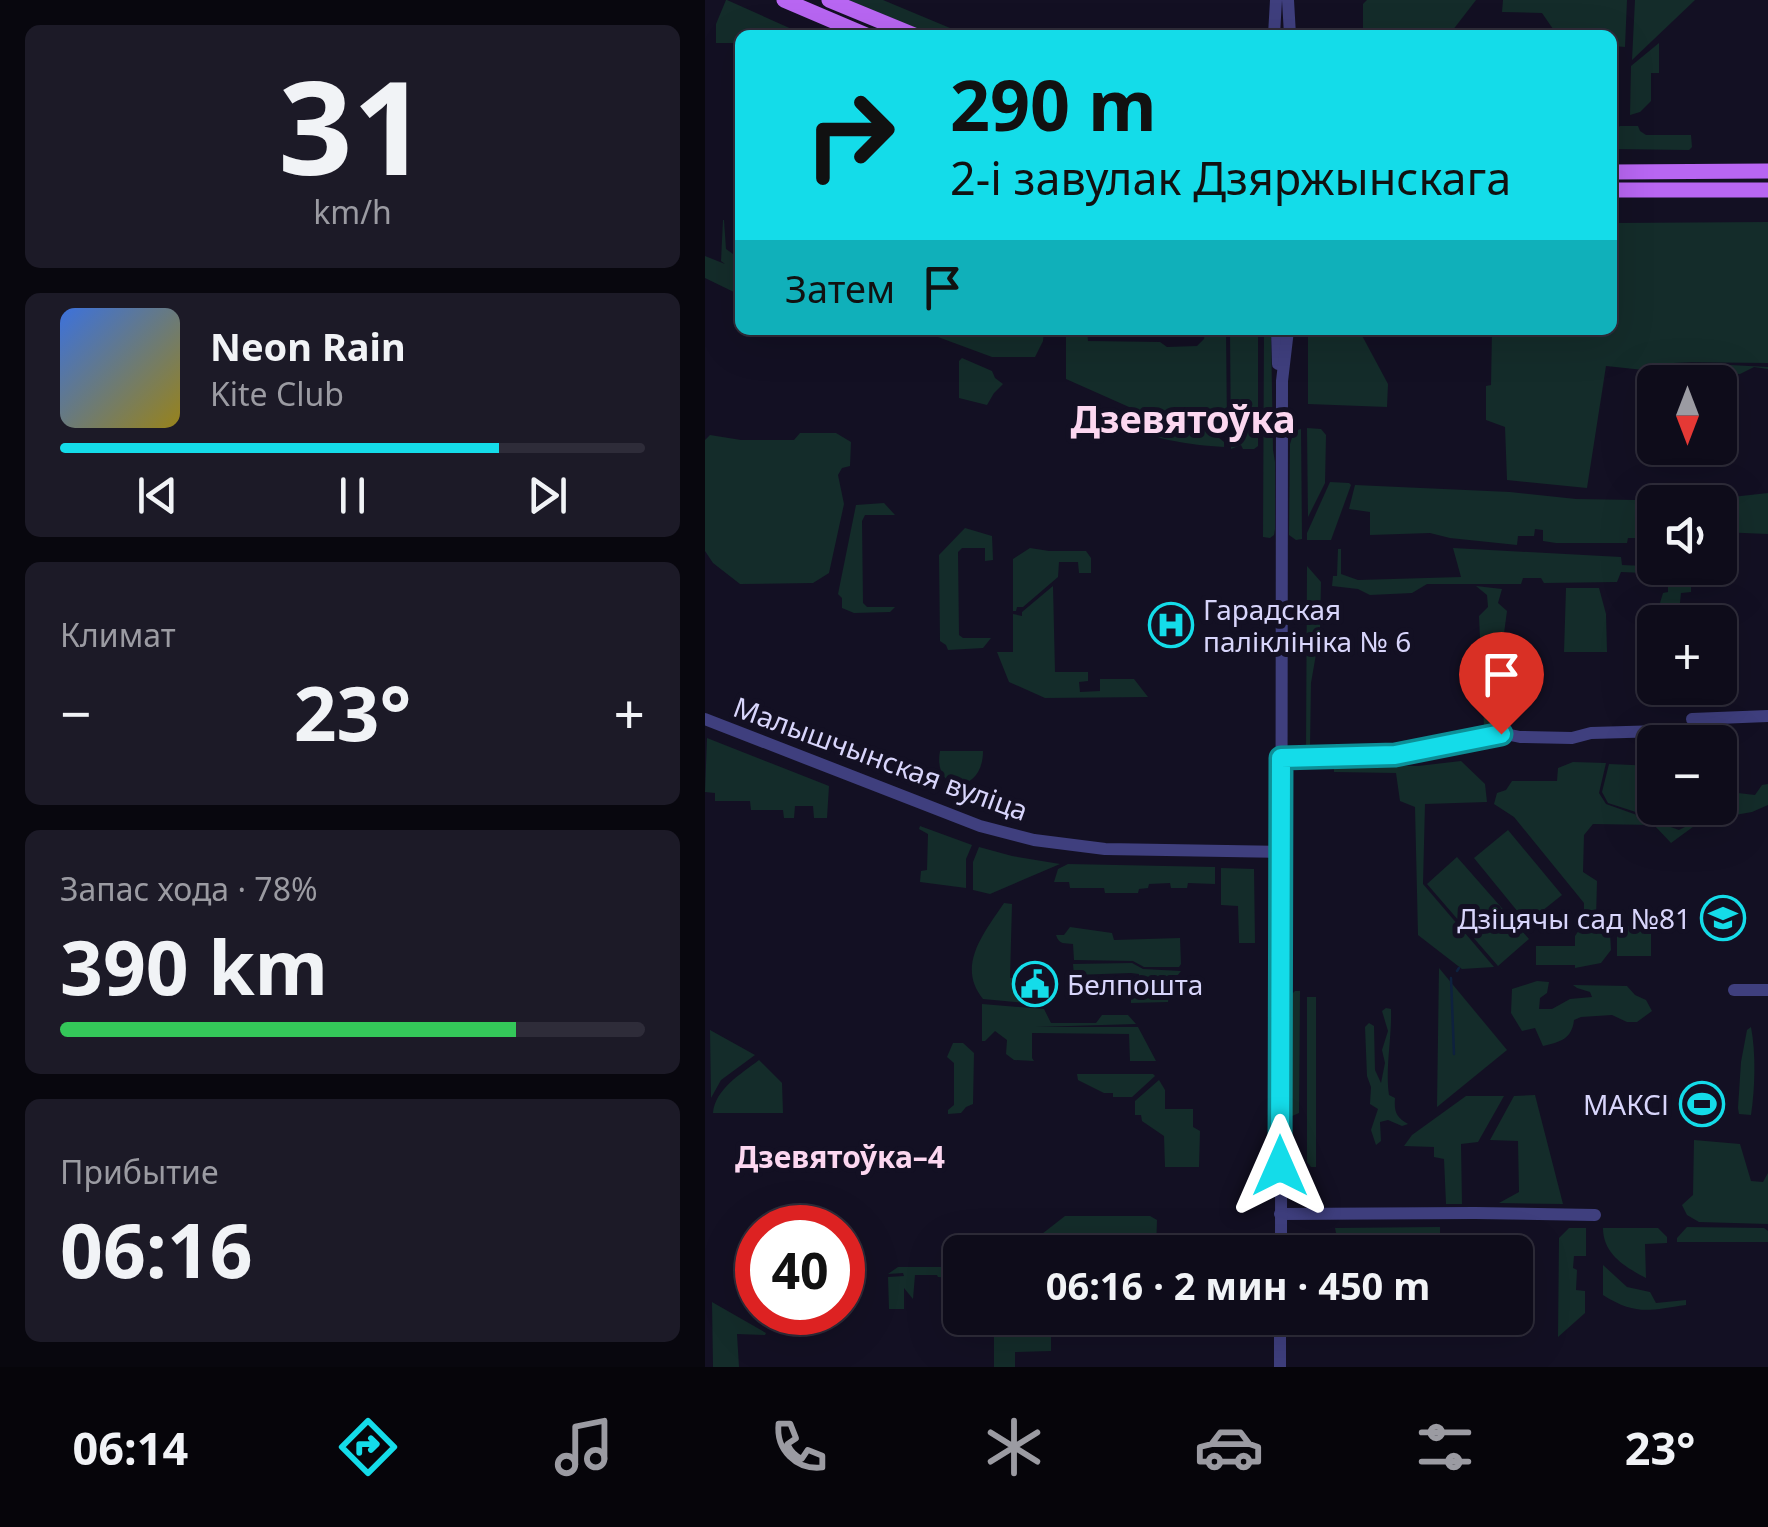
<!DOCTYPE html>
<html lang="ru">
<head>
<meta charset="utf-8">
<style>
  :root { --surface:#0e0c1a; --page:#1c1a27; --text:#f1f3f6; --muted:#9b9ba2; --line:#2e2c39; --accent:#14dce9 }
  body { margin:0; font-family:"Noto Sans",sans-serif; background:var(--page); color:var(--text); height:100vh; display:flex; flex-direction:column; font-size:38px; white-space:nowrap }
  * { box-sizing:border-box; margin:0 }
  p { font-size:32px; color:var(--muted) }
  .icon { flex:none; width:55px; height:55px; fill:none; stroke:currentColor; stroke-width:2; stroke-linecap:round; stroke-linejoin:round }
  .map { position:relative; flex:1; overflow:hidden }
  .drawer { display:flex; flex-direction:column; gap:25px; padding:25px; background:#08070e; width:705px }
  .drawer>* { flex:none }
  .hud { position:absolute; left:30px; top:30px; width:882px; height:305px; border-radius:15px; box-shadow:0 10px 40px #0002,0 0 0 2px var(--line); background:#14dce9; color:#111; overflow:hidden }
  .needle { width:65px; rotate:180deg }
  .tools { position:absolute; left:932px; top:365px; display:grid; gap:20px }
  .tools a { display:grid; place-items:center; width:100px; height:100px; border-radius:15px; background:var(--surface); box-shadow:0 10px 40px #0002,0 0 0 2px var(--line); font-size:50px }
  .speed { position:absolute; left:30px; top:1205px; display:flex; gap:20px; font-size:50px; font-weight:700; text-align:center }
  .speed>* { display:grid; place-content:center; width:130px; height:130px; border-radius:50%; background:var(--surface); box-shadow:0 10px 40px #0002,0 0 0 2px var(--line); line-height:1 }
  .speed .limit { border:15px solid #d22; background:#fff; color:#111 }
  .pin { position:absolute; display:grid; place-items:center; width:85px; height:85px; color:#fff; margin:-102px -42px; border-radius:50% 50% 50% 0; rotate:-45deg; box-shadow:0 0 10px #0007 }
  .pin .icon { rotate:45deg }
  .me { position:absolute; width:110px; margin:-55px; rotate:0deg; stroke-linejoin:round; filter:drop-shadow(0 0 8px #0008) }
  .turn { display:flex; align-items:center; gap:35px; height:210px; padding:0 50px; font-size:45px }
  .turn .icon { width:130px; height:130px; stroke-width:2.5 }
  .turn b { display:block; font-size:70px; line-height:85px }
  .then { display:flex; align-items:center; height:95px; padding:0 50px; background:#0003; gap:20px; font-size:38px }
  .big { font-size:75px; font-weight:700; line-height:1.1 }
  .drawer .card { flex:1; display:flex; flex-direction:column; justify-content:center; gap:15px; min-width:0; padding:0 35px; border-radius:15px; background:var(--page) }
  .drawer .dial { align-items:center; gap:0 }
  .dial b { font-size:130px; line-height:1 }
  .song { display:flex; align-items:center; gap:30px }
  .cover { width:120px; height:120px; border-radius:15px; background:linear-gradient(135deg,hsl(220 70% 55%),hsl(50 70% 35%)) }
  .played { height:10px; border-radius:5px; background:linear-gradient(90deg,var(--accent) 75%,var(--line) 75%) }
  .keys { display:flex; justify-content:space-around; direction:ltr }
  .heat { display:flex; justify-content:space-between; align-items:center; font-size:55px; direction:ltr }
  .charge { height:15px; border-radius:8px; background:linear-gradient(90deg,#34c759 78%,var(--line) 0) }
  .trip { position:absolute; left:238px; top:1235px; width:590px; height:100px; border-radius:15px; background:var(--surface); box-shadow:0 10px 40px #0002,0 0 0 2px var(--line); font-weight:700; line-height:100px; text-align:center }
  .tab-bar { display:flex; height:160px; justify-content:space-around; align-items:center; background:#06050a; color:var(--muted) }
  .tab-bar .icon { width:70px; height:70px }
  .tab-bar .on { color:var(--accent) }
  .tab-bar b { font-size:45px; color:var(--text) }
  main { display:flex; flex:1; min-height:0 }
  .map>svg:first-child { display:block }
</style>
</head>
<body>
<main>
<section class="drawer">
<div class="card dial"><b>31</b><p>km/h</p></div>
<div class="card">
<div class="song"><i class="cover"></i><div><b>Neon Rain</b><p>Kite Club</p></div></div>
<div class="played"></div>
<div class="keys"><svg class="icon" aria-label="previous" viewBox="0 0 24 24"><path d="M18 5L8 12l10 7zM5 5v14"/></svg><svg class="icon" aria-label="pause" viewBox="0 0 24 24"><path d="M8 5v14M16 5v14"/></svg><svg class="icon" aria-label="next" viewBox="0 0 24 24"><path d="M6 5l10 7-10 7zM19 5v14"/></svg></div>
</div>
<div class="card"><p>Климат</p>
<div class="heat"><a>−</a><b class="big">23°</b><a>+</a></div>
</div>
<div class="card"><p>Запас хода · 78%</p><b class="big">390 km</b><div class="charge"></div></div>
<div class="card"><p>Прибытие</p><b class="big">06:16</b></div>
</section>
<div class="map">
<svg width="1063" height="1367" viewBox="0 0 1063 1367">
  <rect width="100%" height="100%" fill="#131023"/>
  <!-- green -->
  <g fill="#142c2a">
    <polygon points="21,0 22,0 100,35 35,35 35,43 11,43 11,24"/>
    <polygon points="143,0 178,0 245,28 242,35 228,35"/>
    <polygon points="662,0 771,0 744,35 658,35 658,4"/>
    <polygon points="798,0 922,0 920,47 908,46 908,35 848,35 848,29 837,13 797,12"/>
    <polygon points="930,0 990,0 927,60"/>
    <polygon points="954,43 954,73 946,73 946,101 935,112 925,115 926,66"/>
    <polygon points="915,126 933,126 935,131 941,135 986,135 987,147 984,150 908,149 908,131"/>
    <polygon points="18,220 19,220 21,249 35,259 35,295 0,278 0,256 20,264 16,261"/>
    <polygon points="1063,222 1063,363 968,362 1063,367 1063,369 1049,367 1035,374 948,371 901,366 882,488 802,480 800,427 781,420 781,386 786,385 787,330 908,330 908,223"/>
    <polygon points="214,330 339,330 338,341 330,357 287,357"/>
    <polygon points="361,330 382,330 383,341 455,342 462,347 492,346 499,339 500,330 521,330 522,426 469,427 361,379"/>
    <polygon points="525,330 553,330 553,446 549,449 538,449 536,445 526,449"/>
    <polygon points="559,330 566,330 568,450 570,462 570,529 569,535 565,538 558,537"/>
    <polygon points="603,330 654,330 683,384 682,407 603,404"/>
    <polygon points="257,358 287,371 290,378 298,384 289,393 282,405 254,398 254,361"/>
    <path d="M416,420H426L461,431L503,429L519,442V447C485,445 444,439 414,423Z"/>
    <polygon points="602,428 616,429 621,435 620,483 603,517"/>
    <polygon points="596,429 597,539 591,540 584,535 585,444 589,431"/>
    <polygon points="95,433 131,433 146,442 145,466 137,468 133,475 139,504 124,573 108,583 35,584 8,563 0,551 0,440 5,435 36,440 89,440"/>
    <polygon points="625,482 644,483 646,485 626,540 602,540 602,533"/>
    <polygon points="650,485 805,492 871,499 991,501 1063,493 1063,534 1015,532 1015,502 950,502 950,541 944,543 943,538 923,538 922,543 851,543 838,541 838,530 830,529 829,536 813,536 812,545 745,538 725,533 665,535 665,512 644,509"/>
    <polygon points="179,503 190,515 160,515 157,521 158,603 162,607 190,607 185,612 149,613 137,608 137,598 133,594 151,505"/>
    <polygon points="260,528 287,536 288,560 280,561 280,548 257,548 253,552 254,635 258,638 286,638 278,648 243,650 241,645 235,641 234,555"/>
    <polygon points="325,548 344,551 381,551 386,558 386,573 374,573 373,562 354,562 353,577 318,607 312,607 311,611 308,611 308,559"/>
    <polygon points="748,548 916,557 917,565 986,568 986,592 976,593 973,622 964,622 963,619 957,619 955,603 958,593 963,592 963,574 916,572 912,582 839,583 836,578 818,578 816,584 722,584 707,593 665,595 653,589 627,586 628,576 632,576 633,549 636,549 636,574 653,580 756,577"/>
    <polygon points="602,566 616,582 615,631 606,683 605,748 601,750"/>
    <polygon points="348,586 350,672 383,672 383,681 374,682 375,692 395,691 395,679 429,679 443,697 340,698 304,682 292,652 308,652 308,614 317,616 317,612"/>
    <polygon points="771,586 797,589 793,603 802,611 794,671 793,722 789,726 779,726 774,616 783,607 782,595"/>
    <polygon points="861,588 894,588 901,614 902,652 859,652"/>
    <polygon points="2,738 124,786 122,818 109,818 108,806 90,806 89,818 79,818 78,810 46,810 45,801 10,801 10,793 0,792"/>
    <path d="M235,751H278C278,796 227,794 235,751Z"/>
    <polygon points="756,761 780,784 782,802 720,804 718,884 789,967 757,969 713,935 710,807 695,801 691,773 629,772 629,765 713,766"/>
    <polygon points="868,762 901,763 894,793 901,804 974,830 982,826 989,808 1015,808 1015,766 1019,762 1033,763 1033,793 1050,795 1057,785 1063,784 1063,805 1047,812 996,821 966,843 949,825 888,824 879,835 878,872 892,881 891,919 905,933 906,950 896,963 870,968 870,965 831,965 831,946 870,946 870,936 879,923 879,903 809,817 789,804 792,793 801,790 807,781 852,781 853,768"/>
    <polygon points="904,764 950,766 950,808 987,808 977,827 903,803 897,792"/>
    <polygon points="215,826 267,845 261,859 261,888 215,882 216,871 222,870 223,834 214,829"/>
    <polygon points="803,830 857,895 822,923 769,858"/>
    <polygon points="274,847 307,856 355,864 285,894 268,890 268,862"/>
    <polygon points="752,857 824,939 793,966 722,884"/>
    <polygon points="363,864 510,867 510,884 483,883 482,888 466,888 465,883 444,884 443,888 434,889 433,893 400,893 399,888 365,888 364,882 349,882 353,869"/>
    <polygon points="516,868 549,869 550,943 534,943 533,906 516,905"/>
    <path d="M299,903L307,904L305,978L321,979V1003L278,999C251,966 279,933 299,903Z"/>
    <polygon points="912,926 942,926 946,934 946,956 912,956"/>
    <path d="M365,927L407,933L409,940L475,938L476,964L474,967H439L428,961L369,960L368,944C360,943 354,945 351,935H359Z"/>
    <polygon points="427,963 438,969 476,971 465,985 463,1002 426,1003 426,997 434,996 434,974 426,973 369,975 368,964"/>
    <polygon points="734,968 802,1050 732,1107"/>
    <path d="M832,981L844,982L842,993L835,998L834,1009H847L865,999L887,997L885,992L872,988L868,985L922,986L930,995L941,1000L947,1011L932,1022H922L907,1015L876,1017L869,1020C867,1039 855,1042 838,1046L830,1028L817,1031L806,1013L807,989Z"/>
    <polygon points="590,991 595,991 594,1113 585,1117 586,995"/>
    <polygon points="602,997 611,997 611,1167 606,1167 602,1162"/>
    <polygon points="277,1004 339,1009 346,1023 391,1023 397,1015 423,1015 431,1024 331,1027 433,1027 451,1061 425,1061 424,1034 327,1033 327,1058 329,1061 309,1060 301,1054 302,1040 290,1031 280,1041 277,1041"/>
    <path d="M681,1008L686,1009C687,1037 680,1069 684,1095L690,1098C689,1112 691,1117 703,1124L697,1126L683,1120L675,1122L676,1141L671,1145L666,1130L673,1109L665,1104L666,1087L662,1076L660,1027L664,1023L669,1026L670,1070L676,1083L680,1063L677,1050L683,1031L677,1011Z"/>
    <path d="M1046,1027C1051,1053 1050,1088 1046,1115L1034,1114L1033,1108L1036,1062L1042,1030Z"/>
    <polygon points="5,1030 50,1055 16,1080 6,1098"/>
    <polygon points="248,1043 258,1043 269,1053 268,1104 261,1107 256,1113 243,1114 243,1110 249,1105 249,1063 242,1057"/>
    <path d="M54,1060L77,1083L78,1113H8C10,1089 36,1074 54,1060Z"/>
    <polygon points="372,1074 448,1074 450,1076 427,1097 408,1097 408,1093 399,1093 373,1080"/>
    <polygon points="454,1080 460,1090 460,1109 488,1109 488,1127 495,1131 494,1167 460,1167 459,1136 437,1121 436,1115 430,1115 430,1101"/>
    <polygon points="830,1095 858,1204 794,1203 814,1192 813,1141 785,1140 809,1096"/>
    <polygon points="761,1096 799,1096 773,1142 756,1144 757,1204 741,1204 739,1159 729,1157 729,1147 699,1146 707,1135"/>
    <polygon points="989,1140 1035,1144 1046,1181 1058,1182 1063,1173 1063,1224 994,1222 982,1215 977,1205 988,1195"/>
    <polygon points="360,1216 445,1216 452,1220 451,1251 454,1252 427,1252 426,1240 328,1241"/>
    <polygon points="735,1227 735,1252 725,1252 724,1242 633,1242 630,1228"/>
    <polygon points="982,1227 1059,1228 1063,1231 1063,1242 972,1242 972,1238"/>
    <polygon points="864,1228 881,1228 881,1256 869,1256 868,1268 872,1270 871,1290 880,1291 880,1313 853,1337 854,1238"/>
    <path d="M898,1228H953L962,1237V1243L940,1244L941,1278C920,1267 898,1254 898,1228Z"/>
    <path d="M898,1265L922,1287L945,1292L951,1303L981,1300V1305C945,1310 931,1316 898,1295Z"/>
    <polygon points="193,1267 255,1267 255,1293 248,1293 246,1278 233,1277 232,1275 210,1275 208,1299 199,1288 199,1309 184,1309 183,1277 199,1276 198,1273 183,1274"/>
    <polygon points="7,1302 61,1333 60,1335 32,1334 34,1367 8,1367"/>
    <polygon points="297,1318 367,1318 367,1320 346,1322 346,1351 310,1352 310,1367 289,1367 289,1323 291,1319"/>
  </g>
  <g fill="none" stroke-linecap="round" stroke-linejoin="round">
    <!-- stream -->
    <g stroke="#0e213e" stroke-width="2.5">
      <polyline points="752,971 754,968"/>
      <polyline points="746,978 749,1054"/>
    </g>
    <!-- minor -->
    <g stroke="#3f3f7e" stroke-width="12">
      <polyline points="583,0 585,35"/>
      <polyline points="569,35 571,0"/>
      <polyline points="572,330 573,364"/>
      <polyline points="0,719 275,826 329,840 400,849 575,852"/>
      <polyline points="987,719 1063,716"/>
      <polyline points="576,758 690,755 796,733 815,737 867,738 886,733 957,731"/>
      <polyline points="1029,990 1063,990"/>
      <polyline points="575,1214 770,1213 890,1215"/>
      <polyline points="576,1252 577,381 583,330"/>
      <polyline points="575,1367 575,1318"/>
    </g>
    <!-- major -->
    <g stroke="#b866f2" stroke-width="15">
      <polyline points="79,0 161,35"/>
      <polyline points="124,0 209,35"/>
      <polyline points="908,172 1063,171"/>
      <polyline points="908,190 1063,190"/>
    </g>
  </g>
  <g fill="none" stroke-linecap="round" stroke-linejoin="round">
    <defs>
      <polyline id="route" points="575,1166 576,758 690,755 796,734"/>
    </defs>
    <!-- route casing -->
    <use href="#route" stroke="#0d8f97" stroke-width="25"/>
    <!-- route -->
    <use href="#route" stroke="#14dce9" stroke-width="18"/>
  </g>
  <!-- icons -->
  <defs>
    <symbol id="hospital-ring" viewBox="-11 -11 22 22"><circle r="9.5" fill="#131023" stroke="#14dce9" stroke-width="1.5"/><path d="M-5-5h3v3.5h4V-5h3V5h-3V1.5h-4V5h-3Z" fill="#14dce9"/></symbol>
    <symbol id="school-ring" viewBox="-11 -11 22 22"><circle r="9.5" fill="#131023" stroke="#14dce9" stroke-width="1.5"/><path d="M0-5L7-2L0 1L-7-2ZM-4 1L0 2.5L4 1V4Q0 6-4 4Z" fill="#14dce9"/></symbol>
    <symbol id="civic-ring" viewBox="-11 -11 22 22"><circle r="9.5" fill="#131023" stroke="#14dce9" stroke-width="1.5"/><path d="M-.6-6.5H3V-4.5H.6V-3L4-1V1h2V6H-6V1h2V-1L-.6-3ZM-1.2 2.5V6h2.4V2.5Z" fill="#14dce9"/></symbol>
    <symbol id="stadium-ring" viewBox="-11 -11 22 22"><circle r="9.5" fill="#131023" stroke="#14dce9" stroke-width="1.5"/><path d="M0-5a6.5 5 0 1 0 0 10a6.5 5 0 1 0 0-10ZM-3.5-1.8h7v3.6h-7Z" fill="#14dce9"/></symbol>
  </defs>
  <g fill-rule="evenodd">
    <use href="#hospital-ring" x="441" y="600" width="50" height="50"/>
    <use href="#school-ring" x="993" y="893" width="50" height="50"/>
    <use href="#civic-ring" x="305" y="959" width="50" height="50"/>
    <use href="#stadium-ring" x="972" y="1079" width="50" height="50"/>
  </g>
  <g text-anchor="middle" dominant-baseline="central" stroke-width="10" stroke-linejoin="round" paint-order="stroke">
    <!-- poi labels -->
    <g font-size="28" fill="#d8d5fb" stroke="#131023" text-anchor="start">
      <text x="498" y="609">Гарадская<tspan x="498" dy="32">паліклініка № 6</tspan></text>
      <text x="986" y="918" text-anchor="end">Дзіцячы сад №81</text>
      <text x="362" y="984">Белпошта</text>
      <text x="964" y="1104" text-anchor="end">МАКСІ</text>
    </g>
    <!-- street labels -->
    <g font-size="28" fill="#d8d5fb" stroke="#131023">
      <text transform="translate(176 758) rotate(20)">Малышчынская вуліца</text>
    </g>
    <!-- neighbourhood labels -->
    <g font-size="30" font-weight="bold" fill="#fcd7f0" stroke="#131023">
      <text x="135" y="1156">Дзевятоўка–4</text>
    </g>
    <!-- district labels -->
    <g font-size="38" font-weight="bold" fill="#fcd7f0" stroke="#131023">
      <text x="478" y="418">Дзевятоўка</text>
    </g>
  </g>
</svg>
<div class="tools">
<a><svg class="needle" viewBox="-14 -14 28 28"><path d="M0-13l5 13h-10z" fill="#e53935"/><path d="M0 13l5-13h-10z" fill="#9b9ba2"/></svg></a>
<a><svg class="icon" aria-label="sound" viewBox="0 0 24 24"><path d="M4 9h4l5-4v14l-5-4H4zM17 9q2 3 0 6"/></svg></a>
<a>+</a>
<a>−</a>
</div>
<div class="speed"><div class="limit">40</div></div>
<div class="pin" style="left:796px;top:734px;background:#d93025"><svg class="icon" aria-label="arrive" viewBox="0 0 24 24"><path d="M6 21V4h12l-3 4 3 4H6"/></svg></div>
<svg class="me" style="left:575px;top:1166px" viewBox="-20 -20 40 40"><path d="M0-17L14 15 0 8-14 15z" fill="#14dce9" stroke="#fff" stroke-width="4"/></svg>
<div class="trip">06:16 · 2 мин · 450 m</div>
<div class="hud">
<div class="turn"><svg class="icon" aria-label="right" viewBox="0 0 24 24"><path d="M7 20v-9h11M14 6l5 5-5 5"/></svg><div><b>290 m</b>2-і завулак Дзяржынскага</div></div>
<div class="then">Затем<svg class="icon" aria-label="arrive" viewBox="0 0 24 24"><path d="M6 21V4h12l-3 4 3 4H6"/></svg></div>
</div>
</div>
</main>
<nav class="tab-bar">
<b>06:14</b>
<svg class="icon on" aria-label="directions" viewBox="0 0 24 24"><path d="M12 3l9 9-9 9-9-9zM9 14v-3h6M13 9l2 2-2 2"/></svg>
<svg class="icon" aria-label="music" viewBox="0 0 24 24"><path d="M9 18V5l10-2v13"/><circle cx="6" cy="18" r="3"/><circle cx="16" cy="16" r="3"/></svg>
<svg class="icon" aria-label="phone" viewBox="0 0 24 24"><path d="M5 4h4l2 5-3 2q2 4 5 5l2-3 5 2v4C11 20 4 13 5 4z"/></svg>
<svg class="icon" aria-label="climate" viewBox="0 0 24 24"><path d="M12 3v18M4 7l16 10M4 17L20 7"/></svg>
<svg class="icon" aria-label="car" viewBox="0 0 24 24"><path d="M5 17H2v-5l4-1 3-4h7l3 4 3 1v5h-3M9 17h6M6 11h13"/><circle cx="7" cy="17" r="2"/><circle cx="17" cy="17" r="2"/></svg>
<svg class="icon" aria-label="filters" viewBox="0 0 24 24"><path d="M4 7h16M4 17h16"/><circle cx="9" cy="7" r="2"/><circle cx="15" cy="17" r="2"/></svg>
<b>23°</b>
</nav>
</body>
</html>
